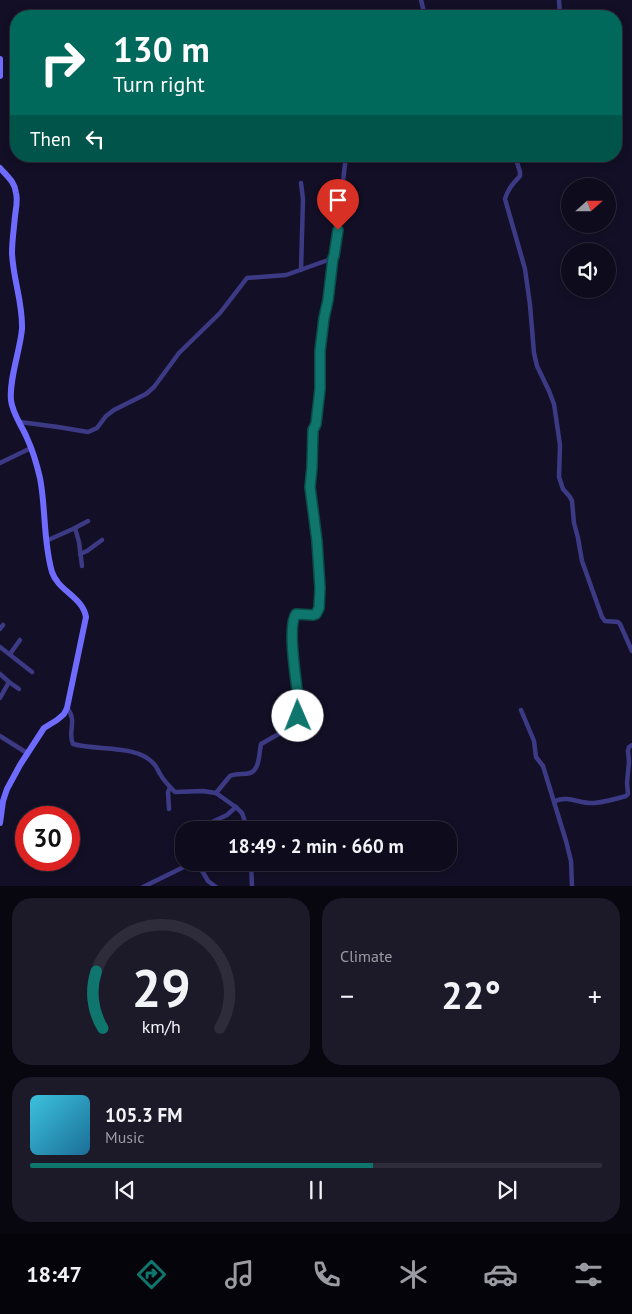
<!DOCTYPE html>
<html lang="en">
<head>
<meta charset="utf-8">
<style>
  :root { --surface:#0e0b1c; --page:#1c1929; --text:#f1f3f6; --muted:#9b9ba3; --line:#2e2b3b; --accent:#0f766e }
  body { margin:0; font-family:"PT Sans",sans-serif; background:var(--page); color:var(--text); height:100vh; display:flex; flex-direction:column; font-size:19px; white-space:nowrap }
  * { box-sizing:border-box; margin:0 }
  p { font-size:16px; color:var(--muted) }
  .icon { flex:none; width:28px; height:28px; fill:none; stroke:currentColor; stroke-width:2; stroke-linecap:round; stroke-linejoin:round }
  .map { position:relative; height:886px; overflow:hidden }
  .panel { display:flex; flex-direction:column; gap:12px; padding:12px; background:#08060f; flex:1 }
  .panel>* { flex:none }
  .hud { position:absolute; left:10px; top:10px; width:612px; height:152px; border-radius:20px; box-shadow:0 2px 8px #0003,0 0 0 1px var(--line); background:#00695c; color:#fff; overflow:hidden }
  .needle { width:32px; rotate:69deg }
  .tools { position:absolute; left:561px; top:178px; display:grid; gap:10px }
  .tools a { display:grid; place-items:center; width:55px; height:55px; border-radius:50%; background:var(--surface); box-shadow:0 2px 8px #0003,0 0 0 1px var(--line); font-size:25px }
  .speed { position:absolute; left:15px; top:806px; display:flex; gap:10px; font-size:25px; font-weight:700; text-align:center }
  .speed>* { display:grid; place-content:center; width:65px; height:65px; border-radius:50%; background:var(--surface); box-shadow:0 2px 8px #0003,0 0 0 1px var(--line); line-height:1 }
  .speed .limit { border:8px solid #d22; background:#fff; color:#111 }
  .pin { position:absolute; display:grid; place-items:center; width:42px; height:42px; color:#fff; margin:-51px -21px; border-radius:50% 50% 50% 0; rotate:-45deg; box-shadow:0 0 5px #0007 }
  .pin .icon { rotate:45deg }
  .me { position:absolute; width:55px; margin:-28px; rotate:359deg; stroke-linejoin:round; filter:drop-shadow(0 0 4px #0008) }
  .turn { display:flex; align-items:center; gap:18px; height:105px; padding:0 20px; font-size:22px }
  .turn .icon { width:65px; height:65px; stroke-width:2.5 }
  .turn b { display:block; font-size:35px; line-height:42px }
  .then { display:flex; align-items:center; height:48px; padding:0 20px; background:#0003; gap:10px; font-size:19px }
  .big { font-size:38px; font-weight:700; line-height:1.1 }
  .panel .card { flex:1; display:flex; flex-direction:column; justify-content:center; gap:8px; min-width:0; padding:0 18px; border-radius:20px; background:var(--page) }
  .panel .dial { align-items:center; gap:0 }
  .dial svg { height:130px; overflow:visible; fill:none; stroke:var(--line); stroke-width:7; stroke-linecap:round; text-anchor:middle }
  .dial text { fill:var(--text); stroke:none }
  .song { display:flex; align-items:center; gap:15px }
  .cover { width:60px; height:60px; border-radius:8px; background:linear-gradient(135deg,hsl(190 70% 55%),hsl(200 70% 35%)) }
  .played { height:5px; border-radius:2px; background:linear-gradient(90deg,var(--accent) 60%,var(--line) 60%) }
  .keys { display:flex; justify-content:space-around; direction:ltr }
  .heat { display:flex; justify-content:space-between; align-items:center; font-size:28px; direction:ltr }
  .panel .tiles { flex:1; display:grid; gap:12px; grid-template-columns:1fr 1fr }
  .card:last-child { grid-column:span 2 }
  .trip { position:absolute; left:175px; top:821px; width:282px; height:50px; border-radius:20px; background:var(--surface); box-shadow:0 2px 8px #0003,0 0 0 1px var(--line); font-weight:700; line-height:50px; text-align:center }
  .dock { display:flex; height:80px; justify-content:space-around; align-items:center; background:#06040b; color:var(--muted) }
  .dock .icon { width:35px; height:35px }
  .dock .active { color:var(--accent) }
  .dock b { font-size:22px; color:var(--text) }
  .map>svg:first-child { display:block }
</style>
</head>
<body>
<div class="map">
<svg width="632" height="887" viewBox="0 0 632 887">
  <rect width="100%" height="100%" fill="#130f26"/>
  <g fill="none" stroke-linecap="round" stroke-linejoin="round">
    <!-- minor -->
    <g stroke="#3d3a85" stroke-width="4.5">
      <polyline points="421,0 425,16"/>
      <polyline points="559,0 560,16"/>
      <path d="M515,156L520,172V176C514,183 508,188 505,199L525,269L530,305L534,353L537,366L549,391L554,404L560,445L559,477L563,489L570,497L572,501L574,523L578,538L582,561L602,617L605,621L618,622L620,624L632,651"/>
      <polyline points="301,183 303,199 301,270"/>
      <polyline points="20,422 58,427 88,432 97,428 106,416 114,410 146,394 154,387 179,353 220,313 247,278 286,275 331,259 334,255 335,248 346,156"/>
      <polyline points="0,463 31,448"/>
      <polyline points="75,528 88,521"/>
      <polyline points="46,541 75,528 79,542 82,566"/>
      <polyline points="80,554 87,551 102,540"/>
      <polyline points="0,629 3,625"/>
      <polyline points="0,647 32,672"/>
      <polyline points="10,654 20,640"/>
      <polyline points="0,674 9,682 0,698"/>
      <polyline points="9,682 19,689"/>
      <path d="M67,708C78,721 67,732 73,744C97,751 137,744 154,764C157,767 158,771 160,774C164,781 170,787 175,792L203,791L216,793L237,808L242,813L248,830"/>
      <polyline points="521,710 534,741 536,757 543,766 566,841 571,861 572,887"/>
      <polyline points="0,736 27,753"/>
      <path d="M216,793L230,776C237,773 244,775 250,773C260,770 259,752 261,744L284,731L295,721L300,710L292,645L293,619L296,614L313,615L318,612L319,609L320,588L317,541L310,487L313,467V430L316,423L320,389V351L324,318L328,300L333,258"/>
      <path d="M555,801C568,795 580,804 594,803C604,802 616,799 626,796L628,794L627,783L629,762L628,751L629,747L632,745"/>
      <polyline points="169,809 168,792 170,787"/>
      <polyline points="205,830 212,822 227,815 236,807"/>
      <polyline points="197,862 208,881 216,887"/>
      <polyline points="251,862 252,887"/>
      <polyline points="143,887 194,862"/>
    </g>
    <!-- secondary -->
    <g stroke="#6f6bff" stroke-width="6">
      <polyline points="0,59 0,76"/>
      <path d="M0,168C7,176 15,182 16,193C18,200 16,208 15,216C14,228 12,241 12,253C13,279 23,303 22,329C20,351 9,379 11,400C12,413 22,426 27,438C33,451 37,465 40,478C46,509 43,541 52,572C58,591 83,597 86,617L67,708L64,714L57,720L44,728L20,765L7,789L3,801L0,823"/>
    </g>
  </g>
  <g fill="none" stroke-linecap="round" stroke-linejoin="round">
    <defs>
      <path id="route" d="M298,716L300,710C298,692 286,627 296,614L313,615L316,614L319,608L320,588L317,541L310,487L312,467L313,430L316,424L320,389V351L324,318L328,300L333,258L334,256L338,230"/>
    </defs>
    <!-- route casing -->
    <use href="#route" stroke="#0a4d48" stroke-width="12"/>
    <!-- route -->
    <use href="#route" stroke="#0f766e" stroke-width="9"/>
  </g>
</svg>
<div class="tools">
<a><svg class="needle" viewBox="-14 -14 28 28"><path d="M0-13l5 13h-10z" fill="#e53935"/><path d="M0 13l5-13h-10z" fill="#9b9ba3"/></svg></a>
<a><svg class="icon" aria-label="sound" viewBox="0 0 24 24"><path d="M4 9h4l5-4v14l-5-4H4zM17 9q2 3 0 6"/></svg></a>
</div>
<div class="speed"><div class="limit">30</div></div>
<div class="pin" style="left:338px;top:230px;background:#d93025"><svg class="icon" aria-label="arrive" viewBox="0 0 24 24"><path d="M6 21V4h12l-3 4 3 4H6"/></svg></div>
<svg class="me" style="left:298px;top:716px" viewBox="-20 -20 40 40"><circle r="19" fill="#fff"/><path d="M0-13L10 11 0 6-10 11z" fill="#0f766e"/></svg>
<div class="trip">18:49 · 2 min · 660 m</div>
<div class="hud">
<div class="turn"><svg class="icon" aria-label="right" viewBox="0 0 24 24"><path d="M7 20v-9h11M14 6l5 5-5 5"/></svg><div><b>130 m</b>Turn right</div></div>
<div class="then">Then<svg class="icon" aria-label="left" viewBox="0 0 24 24"><path d="M17 20v-9H6M10 6l-5 5 5 5"/></svg></div>
</div>
</div>
<section class="panel">
<div class="tiles">
<div class="card dial"><svg viewBox="0 0 100 80">
<path d="M14 69A42 42 0 1 1 86 69"/>
<path d="M14 69A42 42 0 0 1 10 34" stroke="#0f766e"/>
<text x="50" y="56" font-size="32" font-weight="700">29</text>
<text x="50" y="72" font-size="11">km/h</text>
</svg></div>
<div class="card"><p>Climate</p>
<div class="heat"><a>−</a><b class="big">22°</b><a>+</a></div>
</div>
<div class="card">
<div class="song"><i class="cover"></i><div><b>105.3 FM</b><p>Music</p></div></div>
<div class="played"></div>
<div class="keys"><svg class="icon" aria-label="previous" viewBox="0 0 24 24"><path d="M18 5L8 12l10 7zM5 5v14"/></svg><svg class="icon" aria-label="pause" viewBox="0 0 24 24"><path d="M8 5v14M16 5v14"/></svg><svg class="icon" aria-label="next" viewBox="0 0 24 24"><path d="M6 5l10 7-10 7zM19 5v14"/></svg></div>
</div>
</div>
</section>
<nav class="dock">
<b>18:47</b>
<svg class="icon active" aria-label="directions" viewBox="0 0 24 24"><path d="M12 3l9 9-9 9-9-9zM9 14v-3h6M13 9l2 2-2 2"/></svg>
<svg class="icon" aria-label="music" viewBox="0 0 24 24"><path d="M9 18V5l10-2v13"/><circle cx="6" cy="18" r="3"/><circle cx="16" cy="16" r="3"/></svg>
<svg class="icon" aria-label="phone" viewBox="0 0 24 24"><path d="M5 4h4l2 5-3 2q2 4 5 5l2-3 5 2v4C11 20 4 13 5 4z"/></svg>
<svg class="icon" aria-label="climate" viewBox="0 0 24 24"><path d="M12 3v18M4 7l16 10M4 17L20 7"/></svg>
<svg class="icon" aria-label="car" viewBox="0 0 24 24"><path d="M5 17H2v-5l4-1 3-4h7l3 4 3 1v5h-3M9 17h6M6 11h13"/><circle cx="7" cy="17" r="2"/><circle cx="17" cy="17" r="2"/></svg>
<svg class="icon" aria-label="filters" viewBox="0 0 24 24"><path d="M4 7h16M4 17h16"/><circle cx="9" cy="7" r="2"/><circle cx="15" cy="17" r="2"/></svg>
</nav>
</body>
</html>
